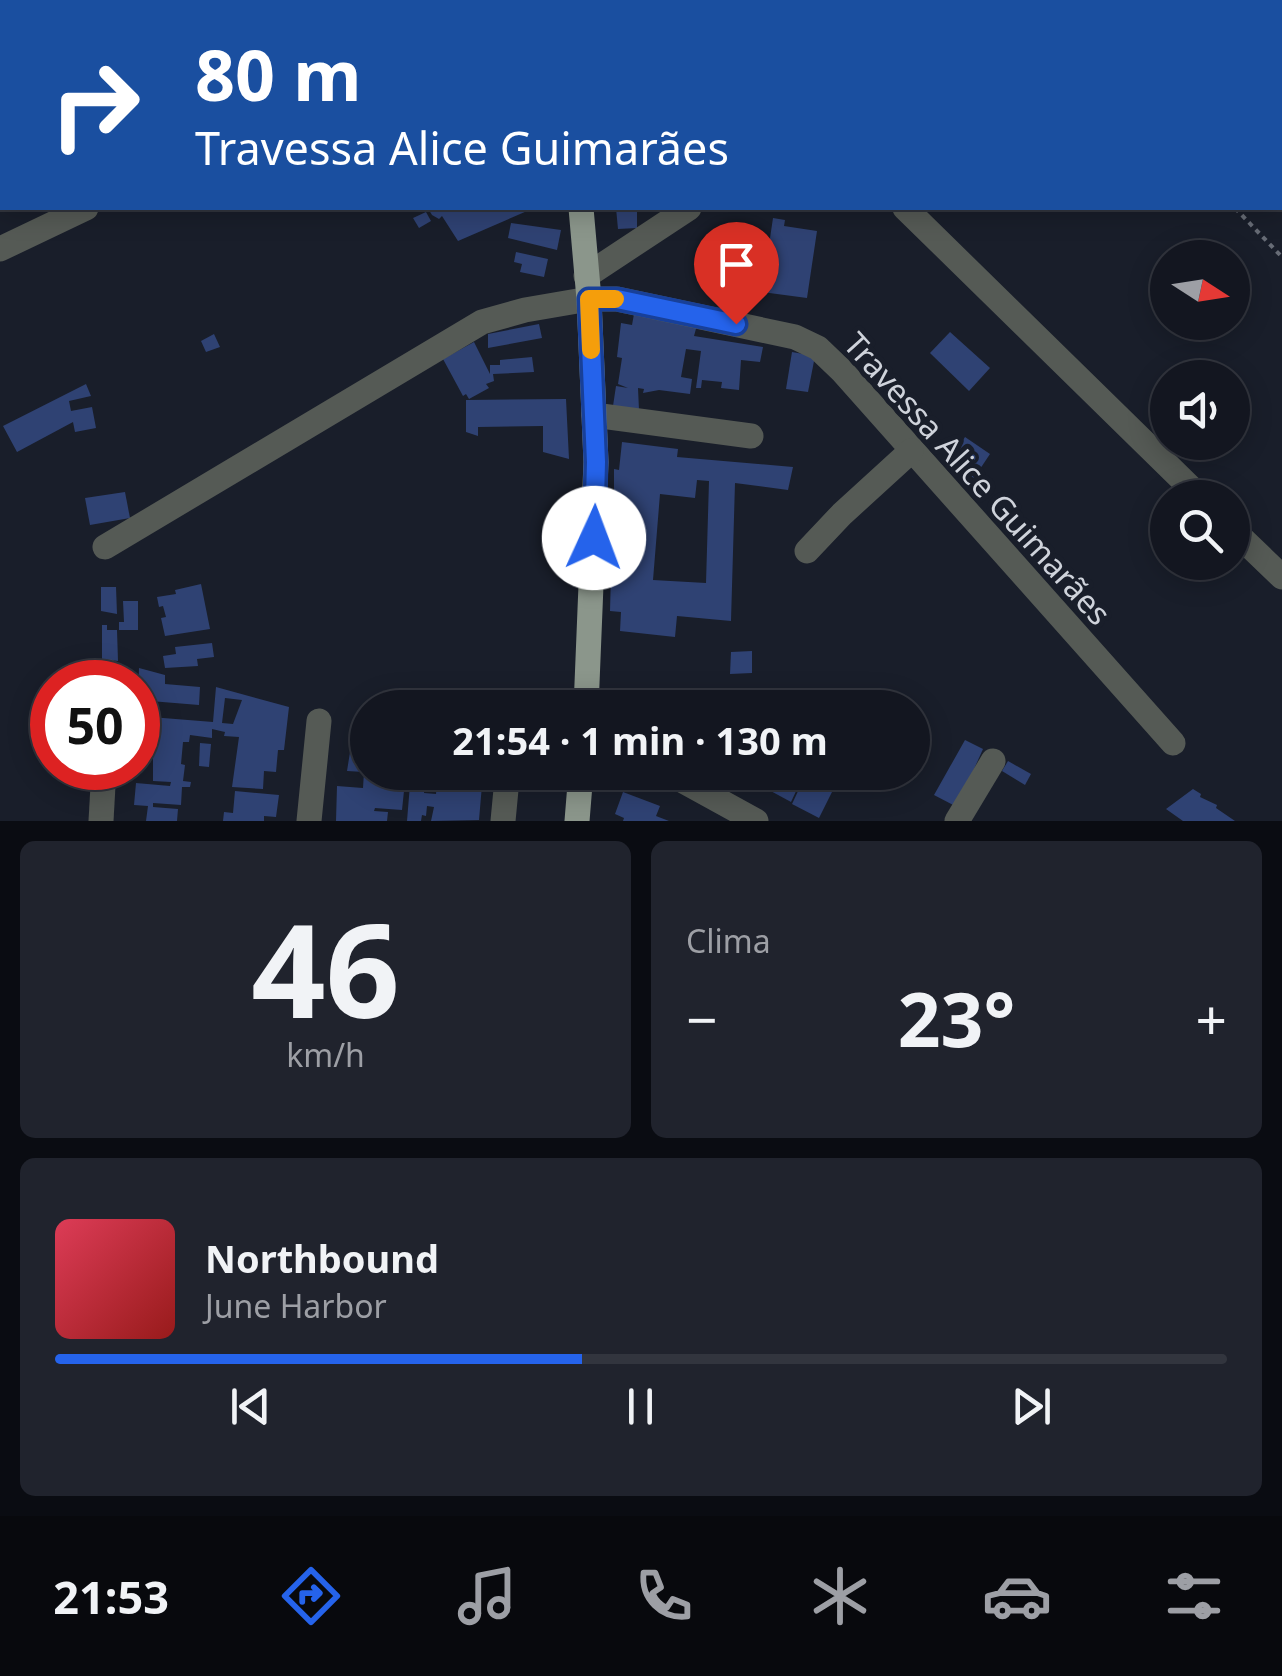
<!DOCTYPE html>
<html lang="pt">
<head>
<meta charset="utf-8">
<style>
  :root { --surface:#131620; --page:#20232d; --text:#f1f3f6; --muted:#9d9fa5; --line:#32353e; --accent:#2563eb }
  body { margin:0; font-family:"Noto Sans",sans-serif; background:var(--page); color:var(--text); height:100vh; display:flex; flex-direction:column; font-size:38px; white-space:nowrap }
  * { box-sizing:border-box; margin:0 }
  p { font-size:32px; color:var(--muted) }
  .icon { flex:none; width:55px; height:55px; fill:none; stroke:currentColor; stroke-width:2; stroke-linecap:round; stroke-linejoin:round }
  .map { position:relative; height:821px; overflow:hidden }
  .sheet { display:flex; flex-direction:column; gap:20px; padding:20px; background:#0a0c12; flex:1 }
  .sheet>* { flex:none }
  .guide { position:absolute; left:0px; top:0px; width:1282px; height:210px; box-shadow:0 5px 25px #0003,0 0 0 2px var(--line); background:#1a4fa0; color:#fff; overflow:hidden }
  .needle { width:65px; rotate:102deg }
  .buttons { position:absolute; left:1150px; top:240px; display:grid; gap:20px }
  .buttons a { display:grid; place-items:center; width:100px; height:100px; border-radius:50%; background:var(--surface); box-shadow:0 5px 25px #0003,0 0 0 2px var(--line); font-size:50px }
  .speed { position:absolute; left:30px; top:660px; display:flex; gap:20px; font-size:50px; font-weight:700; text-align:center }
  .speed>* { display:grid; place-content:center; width:130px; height:130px; border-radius:50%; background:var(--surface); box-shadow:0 5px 25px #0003,0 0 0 2px var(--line); line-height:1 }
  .speed .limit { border:15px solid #d22; background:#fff; color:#111 }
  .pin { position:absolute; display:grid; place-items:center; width:85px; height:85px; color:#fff; margin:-102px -42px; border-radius:50% 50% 50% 0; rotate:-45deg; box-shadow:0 0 10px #0007 }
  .pin .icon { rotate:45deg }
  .me { position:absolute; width:110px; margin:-55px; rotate:2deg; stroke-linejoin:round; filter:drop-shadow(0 0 8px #0008) }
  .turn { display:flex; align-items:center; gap:35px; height:210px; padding:0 30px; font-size:45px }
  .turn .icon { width:130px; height:130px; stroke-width:2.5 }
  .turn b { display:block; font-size:70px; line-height:85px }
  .big { font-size:75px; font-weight:700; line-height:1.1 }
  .sheet .card { flex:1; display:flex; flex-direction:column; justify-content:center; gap:15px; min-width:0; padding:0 35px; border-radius:15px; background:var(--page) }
  .sheet .dial { align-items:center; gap:0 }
  .dial b { font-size:130px; line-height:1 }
  .song { display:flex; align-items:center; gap:30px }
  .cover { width:120px; height:120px; border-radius:15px; background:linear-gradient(135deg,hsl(350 70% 55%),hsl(0 70% 35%)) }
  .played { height:10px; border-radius:5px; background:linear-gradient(90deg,var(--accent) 45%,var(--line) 45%) }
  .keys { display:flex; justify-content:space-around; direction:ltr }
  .heat { display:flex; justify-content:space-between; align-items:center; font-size:55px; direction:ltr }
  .sheet .tiles { flex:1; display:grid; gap:20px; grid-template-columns:1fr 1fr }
  .card:last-child { grid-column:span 2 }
  .trip { position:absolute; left:350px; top:690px; width:580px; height:100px; border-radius:50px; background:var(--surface); box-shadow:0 5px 25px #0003,0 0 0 2px var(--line); font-weight:700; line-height:100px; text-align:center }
  .menu { display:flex; height:160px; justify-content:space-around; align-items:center; background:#08090d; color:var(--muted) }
  .menu .icon { width:70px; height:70px }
  .menu .on { color:var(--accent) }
  .menu b { font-size:45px; color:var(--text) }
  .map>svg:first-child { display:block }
</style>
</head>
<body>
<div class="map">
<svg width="1282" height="821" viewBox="0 0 1282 821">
  <rect width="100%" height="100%" fill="#191e2a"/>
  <!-- building -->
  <g fill="#2f4273" fill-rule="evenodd">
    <polygon points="434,208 534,208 458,241 442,216 439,219 432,215 429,210"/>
    <polygon points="616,208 637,208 637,228 618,229"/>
    <polygon points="426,212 431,221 419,228 413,218"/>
    <polygon points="773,218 785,220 784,226 817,231 807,298 762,292"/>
    <polygon points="511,223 561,230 557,250 508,238"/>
    <polygon points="516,252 548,259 544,277 520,272 522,264 514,262"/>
    <polygon points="634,314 697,325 694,336 763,347 760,362 741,360 739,390 721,388 722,382 702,380 701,388 696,388 701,351 686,349 681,377 692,379 690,394 659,390 643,393 644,389 638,388 639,410 613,406 616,386 628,388 618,384 622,358 617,357 621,323 632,325"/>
    <polygon points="539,324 542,338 488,348 488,334"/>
    <polygon points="950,332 990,368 969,391 930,353"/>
    <polygon points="214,334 220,347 206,352 201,341"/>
    <polygon points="474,342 490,374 490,365 500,365 500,360 532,357 534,372 493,374 494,381 486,384 489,388 469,399 466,394 463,396 443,359"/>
    <polygon points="792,352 815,356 808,392 786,389"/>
    <polygon points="86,384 91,396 69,401 71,411 92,407 96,428 75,432 73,422 17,452 3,426"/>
    <polygon points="566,399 569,459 543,452 543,426 478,427 478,436 466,432 466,400"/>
    <polygon points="965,437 990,454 974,478 949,462"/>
    <path d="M622,442L678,449L677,457L793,467L788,490L735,483L731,621L677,616L675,637L620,631L621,612L610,611L611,574L626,568L630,519L618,509L619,498L614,495V469L619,470ZM697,480L709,481L706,583L653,580L660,494L695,498Z"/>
    <polygon points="125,492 130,518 90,525 85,498"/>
    <polygon points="201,584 210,629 165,636 161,618 166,617 163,606 159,607 157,597 176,594 175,590"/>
    <polygon points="101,587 116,587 117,614 101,611"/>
    <polygon points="123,601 138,601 138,630 119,630 119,622 124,622"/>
    <polygon points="102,625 107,625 107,630 117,630 118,661 102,659"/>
    <polygon points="212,643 214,657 197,659 198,666 165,668 163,656 176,654 175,647"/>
    <polygon points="752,651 752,673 730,674 731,652"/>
    <polygon points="139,668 165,675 165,684 200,687 199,705 138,700"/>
    <path d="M216,687L289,707L284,750H278L276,772L264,771L263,789L232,787L239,737L224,736L225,732L212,729V738L190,735L189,742H183L181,764L185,765L183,781L191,782L190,787H182L181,805L153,803V807L178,809L177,821H146L148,806L134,805L136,783L170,786L171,782L153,781V740L148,739L149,730L138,729V716L213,722ZM225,698L242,700L233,724L222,723Z"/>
    <polygon points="355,721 368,725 368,772 395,772 393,790 404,791 402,810 375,808 374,811 388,812 387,821 336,821 337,786 363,788 364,772 347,771"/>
    <polygon points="965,740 983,749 957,807 934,795"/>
    <polygon points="200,743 211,744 209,767 199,766"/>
    <polygon points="1008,761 1031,774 1025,785 1002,771"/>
    <path d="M411,772H462L488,777L487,786L482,785L479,820L431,821L434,807L427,806L426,816L422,815L421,821H407ZM425,782L437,783L436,794L424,793Z"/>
    <polygon points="606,772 626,772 622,790 602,783"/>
    <polygon points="747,772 805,772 791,802 745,777"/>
    <polygon points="807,772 841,774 819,818 792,804"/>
    <polygon points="1193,789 1201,794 1200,797 1217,805 1216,808 1235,821 1183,821 1166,809"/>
    <polygon points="235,791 279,795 276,817 264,816 264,821 223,821 224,812 233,813"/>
    <polygon points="623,792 660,806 656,816 669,821 623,821 624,818 615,814"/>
  </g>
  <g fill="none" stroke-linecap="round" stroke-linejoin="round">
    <!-- path -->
    <polyline stroke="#676c76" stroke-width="4" stroke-dasharray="5 5" stroke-linecap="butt" points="1235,208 1282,257"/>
    <!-- minor -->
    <g stroke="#555a55" stroke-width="25">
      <polyline points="506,2 511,0"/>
      <polyline points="1042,2 1046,0"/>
      <polyline points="905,208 1201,498"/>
      <polyline points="0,249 86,208"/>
      <polyline points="586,276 689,208"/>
      <polyline points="594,415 751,436"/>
      <polyline points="1232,529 1282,577"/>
      <polyline points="105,547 482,322 525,310 589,299 617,299 795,337 818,348 842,371 1173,743"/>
      <polyline points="807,551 842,514 911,451"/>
      <polyline points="109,682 109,672"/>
      <polyline points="667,772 756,821"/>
      <polyline points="101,821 104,768"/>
      <polyline points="309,821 319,721"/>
      <polyline points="503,821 507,779"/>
      <polyline points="957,821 993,761"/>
    </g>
    <!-- major -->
    <g stroke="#8b968b" stroke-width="25">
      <polyline points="565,0 565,2"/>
      <polyline points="581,208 589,299 596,462 586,708"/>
      <polyline points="577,821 581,772"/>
    </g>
  </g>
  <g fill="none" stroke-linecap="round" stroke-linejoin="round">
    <defs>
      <polyline id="route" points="594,538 596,462 589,299 617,299 736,324"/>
    </defs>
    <!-- route casing -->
    <use href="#route" stroke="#184099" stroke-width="25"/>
    <!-- route -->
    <use href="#route" stroke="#2563eb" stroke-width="18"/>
    <!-- slow -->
    <polyline stroke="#f59e0b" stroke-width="18" points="591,350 589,299 615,299"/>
  </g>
  <g text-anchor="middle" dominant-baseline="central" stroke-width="10" stroke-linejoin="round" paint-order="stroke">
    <!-- street labels -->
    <g font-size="32" fill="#cfd3db" stroke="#191e2a">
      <text transform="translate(978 478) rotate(48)">Travessa Alice Guimarães</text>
    </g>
  </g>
</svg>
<div class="buttons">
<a><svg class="needle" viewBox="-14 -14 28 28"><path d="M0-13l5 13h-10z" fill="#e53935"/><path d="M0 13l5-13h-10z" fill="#9d9fa5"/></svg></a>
<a><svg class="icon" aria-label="sound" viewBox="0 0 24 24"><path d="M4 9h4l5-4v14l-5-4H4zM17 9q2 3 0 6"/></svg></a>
<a><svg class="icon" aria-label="search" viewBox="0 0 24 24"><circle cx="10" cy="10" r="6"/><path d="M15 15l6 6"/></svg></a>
</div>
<div class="speed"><div class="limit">50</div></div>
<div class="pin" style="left:736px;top:324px;background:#d93025"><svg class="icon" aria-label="arrive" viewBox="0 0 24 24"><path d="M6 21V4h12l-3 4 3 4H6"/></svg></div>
<svg class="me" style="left:594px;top:538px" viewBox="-20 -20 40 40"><circle r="19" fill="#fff"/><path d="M0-13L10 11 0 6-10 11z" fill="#2563eb"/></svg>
<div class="trip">21:54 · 1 min · 130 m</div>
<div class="guide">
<div class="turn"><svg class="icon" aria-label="right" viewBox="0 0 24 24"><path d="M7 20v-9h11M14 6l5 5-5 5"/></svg><div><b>80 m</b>Travessa Alice Guimarães</div></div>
</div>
</div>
<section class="sheet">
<div class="tiles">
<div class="card dial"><b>46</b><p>km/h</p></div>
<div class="card"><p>Clima</p>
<div class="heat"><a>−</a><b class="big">23°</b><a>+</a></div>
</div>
<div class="card">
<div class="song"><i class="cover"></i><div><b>Northbound</b><p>June Harbor</p></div></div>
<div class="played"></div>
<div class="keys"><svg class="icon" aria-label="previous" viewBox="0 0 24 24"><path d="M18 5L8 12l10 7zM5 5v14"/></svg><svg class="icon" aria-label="pause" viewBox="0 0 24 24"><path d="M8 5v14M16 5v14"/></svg><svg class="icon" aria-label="next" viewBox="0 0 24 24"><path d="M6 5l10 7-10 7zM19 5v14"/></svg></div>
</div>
</div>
</section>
<nav class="menu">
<b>21:53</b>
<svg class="icon on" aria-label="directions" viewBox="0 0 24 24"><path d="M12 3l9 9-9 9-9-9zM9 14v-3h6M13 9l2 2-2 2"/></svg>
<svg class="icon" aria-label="music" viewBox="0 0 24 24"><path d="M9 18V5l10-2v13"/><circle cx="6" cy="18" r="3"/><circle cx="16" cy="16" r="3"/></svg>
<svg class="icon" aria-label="phone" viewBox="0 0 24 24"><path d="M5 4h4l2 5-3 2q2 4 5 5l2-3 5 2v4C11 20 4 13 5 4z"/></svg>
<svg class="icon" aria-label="climate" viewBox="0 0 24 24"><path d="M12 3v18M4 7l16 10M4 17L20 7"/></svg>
<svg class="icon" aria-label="car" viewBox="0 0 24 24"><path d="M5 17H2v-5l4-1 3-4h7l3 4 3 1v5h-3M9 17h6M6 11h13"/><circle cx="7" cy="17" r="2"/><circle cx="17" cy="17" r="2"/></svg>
<svg class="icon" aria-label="filters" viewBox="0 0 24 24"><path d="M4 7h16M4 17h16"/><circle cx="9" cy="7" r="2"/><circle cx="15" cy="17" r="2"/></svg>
</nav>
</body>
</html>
